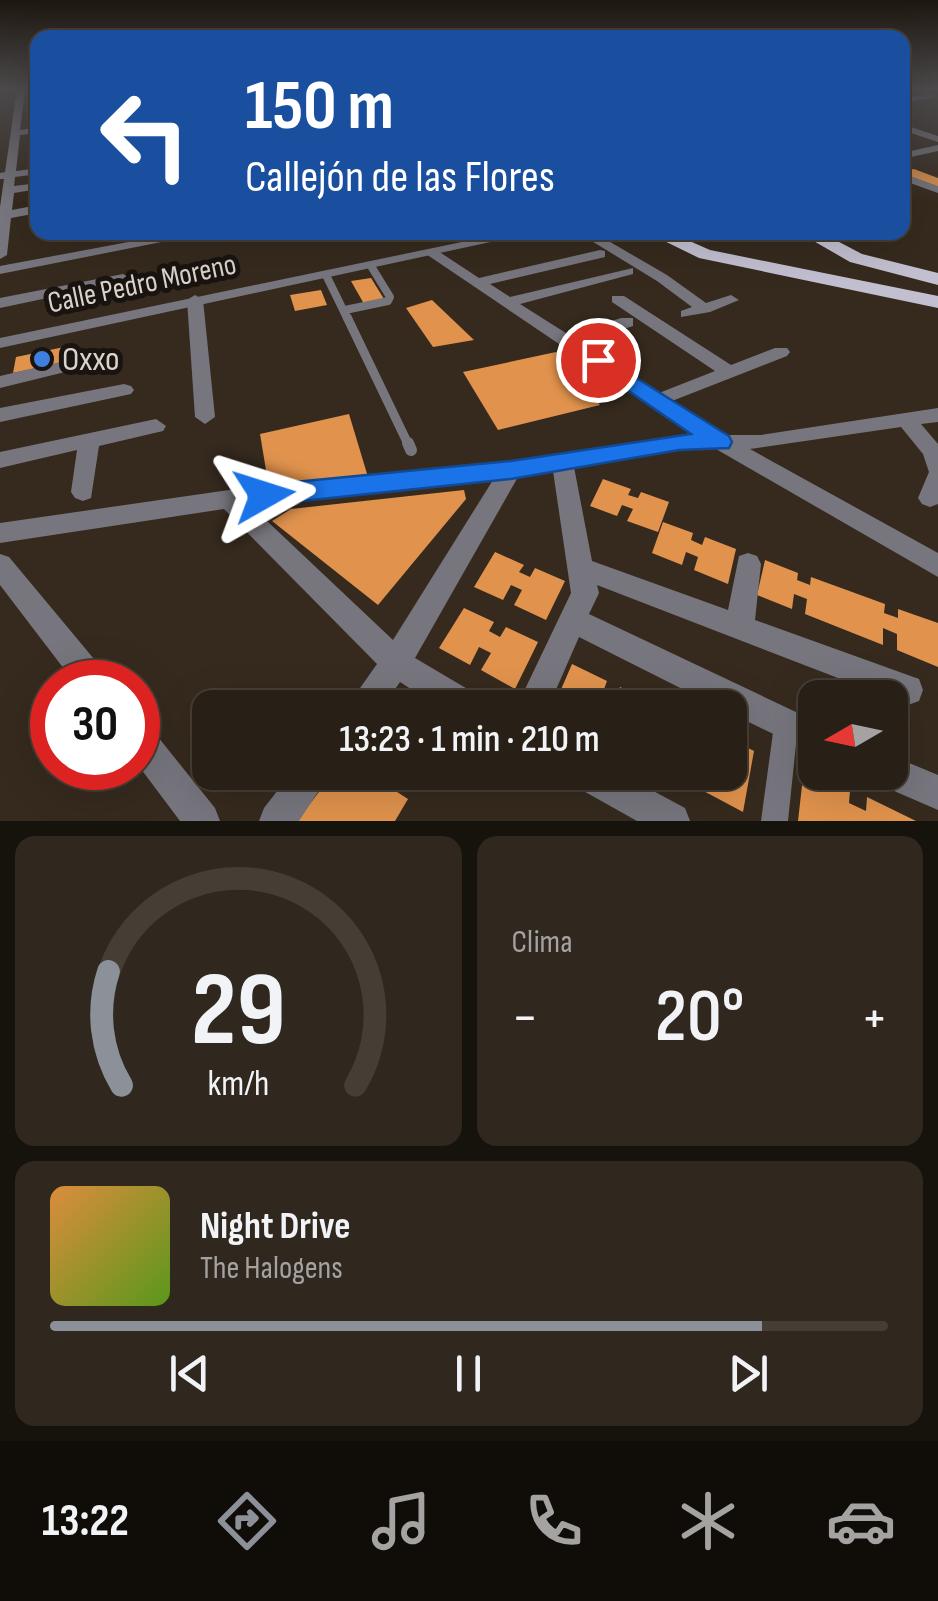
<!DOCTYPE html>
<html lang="es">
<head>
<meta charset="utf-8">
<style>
  :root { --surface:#282016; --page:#30281f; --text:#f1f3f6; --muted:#a5a3a1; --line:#443e35; --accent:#8c9099 }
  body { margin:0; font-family:"Sofia Sans Condensed",sans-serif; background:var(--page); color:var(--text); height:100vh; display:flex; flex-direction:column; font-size:38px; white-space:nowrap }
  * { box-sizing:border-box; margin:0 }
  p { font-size:32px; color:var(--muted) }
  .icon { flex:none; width:55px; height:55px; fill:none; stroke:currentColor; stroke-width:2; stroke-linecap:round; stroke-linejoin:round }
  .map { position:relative; height:821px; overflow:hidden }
  .panel { display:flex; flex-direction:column; gap:15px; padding:15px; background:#16120c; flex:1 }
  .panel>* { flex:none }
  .guide { position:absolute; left:30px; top:30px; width:880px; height:210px; border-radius:20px; box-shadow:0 10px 40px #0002,0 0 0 2px var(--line); background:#1a4fa0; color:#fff; overflow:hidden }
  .needle { width:65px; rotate:261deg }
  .controls { position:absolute; left:798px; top:680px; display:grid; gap:20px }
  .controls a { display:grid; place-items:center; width:110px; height:110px; border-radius:20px; background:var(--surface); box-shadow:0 10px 40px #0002,0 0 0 2px var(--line); font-size:50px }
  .speed { position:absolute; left:30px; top:660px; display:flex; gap:20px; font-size:50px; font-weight:700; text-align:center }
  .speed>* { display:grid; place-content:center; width:130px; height:130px; border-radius:50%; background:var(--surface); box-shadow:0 10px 40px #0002,0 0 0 2px var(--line); line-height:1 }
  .speed .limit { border:15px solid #d22; background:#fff; color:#111 }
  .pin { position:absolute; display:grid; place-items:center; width:85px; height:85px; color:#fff; margin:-42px; border:5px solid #fff; border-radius:50%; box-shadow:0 2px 10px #0007 }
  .me { position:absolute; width:110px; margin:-55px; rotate:84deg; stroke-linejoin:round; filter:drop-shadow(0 0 8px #0008) }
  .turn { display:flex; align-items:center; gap:35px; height:210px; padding:0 50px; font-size:45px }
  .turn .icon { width:130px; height:130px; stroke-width:2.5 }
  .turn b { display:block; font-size:70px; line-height:85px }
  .big { font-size:75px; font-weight:600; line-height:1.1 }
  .panel .widget { flex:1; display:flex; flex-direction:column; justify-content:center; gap:15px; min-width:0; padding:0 35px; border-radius:20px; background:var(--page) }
  .panel .dial { align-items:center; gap:0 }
  .dial svg { height:260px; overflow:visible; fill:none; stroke:var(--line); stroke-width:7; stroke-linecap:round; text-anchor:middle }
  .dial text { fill:var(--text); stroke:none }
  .song { display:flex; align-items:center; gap:30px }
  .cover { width:120px; height:120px; border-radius:15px; background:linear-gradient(135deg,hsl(30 70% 55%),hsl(90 70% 35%)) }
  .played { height:10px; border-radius:5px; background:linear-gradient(90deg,var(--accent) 85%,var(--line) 85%) }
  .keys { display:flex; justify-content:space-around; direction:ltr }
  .heat { display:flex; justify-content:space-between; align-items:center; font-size:55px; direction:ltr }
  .panel .tiles { flex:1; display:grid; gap:15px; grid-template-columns:1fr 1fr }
  .widget:last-child { grid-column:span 2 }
  .trip { position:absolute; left:192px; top:690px; width:555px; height:100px; border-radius:20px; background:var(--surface); box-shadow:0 10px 40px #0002,0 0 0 2px var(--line); font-weight:600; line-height:100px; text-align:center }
  .tab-bar { display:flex; height:160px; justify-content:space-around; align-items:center; background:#100d09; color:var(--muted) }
  .tab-bar .icon { width:70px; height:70px }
  .tab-bar .selected { color:var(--accent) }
  .tab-bar b { font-size:45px; color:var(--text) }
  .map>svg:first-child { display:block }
</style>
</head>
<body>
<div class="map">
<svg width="938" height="821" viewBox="0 0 938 821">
  <rect width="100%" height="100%" fill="#362a1e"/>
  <!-- building -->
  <g fill="#e1934d">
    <polygon points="914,169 938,178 938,188 902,174 902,171"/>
    <polygon points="371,278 384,299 364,304 351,281"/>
    <polygon points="321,290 327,305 295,311 290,295"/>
    <polygon points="432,300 474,340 433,347 406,308"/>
    <polygon points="69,346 68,361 13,373 16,357"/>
    <polygon points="556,352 600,405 498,430 463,372"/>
    <polygon points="349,414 368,477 269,488 260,434"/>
    <polygon points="603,479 631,489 628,495 638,498 641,492 669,502 658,532 627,521 633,509 622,505 617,516 590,506"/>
    <polygon points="464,490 466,499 378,605 272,521 291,509"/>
    <polygon points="663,522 693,533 691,540 702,545 705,537 736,549 728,584 694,570 698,557 686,552 682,565 652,553"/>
    <polygon points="495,552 524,565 519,572 530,577 535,568 565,581 546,620 514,605 522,590 511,585 503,600 474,587"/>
    <polygon points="765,560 798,573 797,580 810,585 811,577 885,604 884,613 898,618 898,609 938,623 938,667 897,650 897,634 883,628 883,645 805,614 807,599 794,594 792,609 757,595"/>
    <polygon points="464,608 494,622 489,631 500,637 506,627 538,642 515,689 481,670 491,653 479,647 470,665 439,648"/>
    <polygon points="572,664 607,681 603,692 616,698 620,687 662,708 553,708"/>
    <polygon points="730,739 754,751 743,812 698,788 702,772 730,772"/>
    <polygon points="804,768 850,790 849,803 866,811 867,797 916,821 798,821"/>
    <polygon points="334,772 366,772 408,799 395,821 297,821"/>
  </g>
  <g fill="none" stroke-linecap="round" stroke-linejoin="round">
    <!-- service-far2 -->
    <g stroke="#77767e" stroke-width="8">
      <polyline points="326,275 348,320"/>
      <polyline points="345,310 388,301 390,297 371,266"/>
    </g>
    <!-- service-far1 -->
    <polyline stroke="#77767e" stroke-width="9" points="347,317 409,446"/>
    <!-- service -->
    <polyline stroke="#77767e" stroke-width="12" points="408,443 411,450"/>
    <!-- pedestrian -->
    <polygon fill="#77767e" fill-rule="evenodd" points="786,713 795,716 798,725 788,821 761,821 774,725 777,716"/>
    <!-- minor -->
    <g fill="#77767e" fill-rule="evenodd">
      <polygon points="17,89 25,89 20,130 38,127 38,133 20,135 16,171 38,168 38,174 15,177 14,186 38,183 38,189 14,193 12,210 38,205 38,213 11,218 7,255 0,259 0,207 4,179 0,179 0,173 5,172"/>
      <polygon points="936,94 933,98 902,102 902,98"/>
      <polygon points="902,124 938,136 938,142 902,130"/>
      <polygon points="902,173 938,186 938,193 902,180"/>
      <polygon points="182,232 212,232 0,274 0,266"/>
      <polygon points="577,232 593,232 667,275 706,303 731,295 739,300 710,312 681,317 681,311 692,307 657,281"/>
      <path d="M600,250L605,251V257L490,284L510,297L633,268V274L520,304L569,335L621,318H633V326L581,343L659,393L715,371L612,302V296H624L731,365L775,348H787L790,352L787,356L672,401L724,435H761L938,408V422L921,424L938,444V504L930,507L922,504L918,498L929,472L923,454L901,427L750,449L938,553V577L716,449H679L574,467L592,561L728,610L739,556L748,553L757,556L761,564L755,620L919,679L923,690L919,701L908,705L597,585L599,593L589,614L815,721V754L730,713V708H720L579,637L548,708H516L571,593L553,471L518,477L415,658L481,697L486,708H440L400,682L382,708H346L377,664L224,509L0,543V523L229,490L511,462L694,435L426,254L438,251L479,278ZM493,480L393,640L251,506Z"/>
      <polygon points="123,274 130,278 128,281 0,308 0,298"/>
      <polygon points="195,295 203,300 215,417 205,424 195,417 187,300"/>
      <polygon points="112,350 121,355 118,359 0,388 0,376"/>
      <polygon points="124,384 131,386 134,390 131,394 0,422 0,408"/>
      <polygon points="156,419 166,426 163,431 99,446 91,498 83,501 75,498 71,492 77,450 0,468 0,452"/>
      <polygon points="0,554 9,557 104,671 108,682 74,682 0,585"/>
      <polygon points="138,723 150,727 215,808 220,821 180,821 138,765"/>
      <polygon points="890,755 938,775 938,810 878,784 873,772 890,772"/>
      <polygon points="292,772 331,772 299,821 259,821 264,808"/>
      <polygon points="566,772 618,772 685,808 690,821 637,821 571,784"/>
    </g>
    <!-- tertiary -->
    <g fill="#77767e" fill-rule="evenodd">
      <polygon points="938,145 938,151 902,159 902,153"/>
      <polygon points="510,232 537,232 0,348 0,338"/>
    </g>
    <!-- primary -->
    <g fill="#c2bfd0" fill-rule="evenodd">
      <polygon points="646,232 669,232 710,250 938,296 938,308 699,258"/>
      <polygon points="798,232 820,232 862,254 938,273 938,285 850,262"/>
    </g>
  </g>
  <!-- sky -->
  <linearGradient id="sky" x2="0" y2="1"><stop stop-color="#1e1710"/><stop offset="0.44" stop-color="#4c4a4c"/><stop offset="1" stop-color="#4c4a4c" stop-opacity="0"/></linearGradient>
  <rect width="938" height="204" fill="url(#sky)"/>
  <!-- route -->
  <polygon fill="#1a73e8" stroke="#114b97" stroke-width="2.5" points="598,354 729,436 732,442 729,448 679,450 511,479 264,505 255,502 251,495 255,488 264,485 511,461 691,434 591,365 588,360 591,356"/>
  <!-- markers -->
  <circle fill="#3f7fe0" stroke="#19140f" stroke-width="4" cx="42" cy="359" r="10"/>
  <g text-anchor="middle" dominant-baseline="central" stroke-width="10" stroke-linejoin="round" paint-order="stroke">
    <!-- far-street labels -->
    <g font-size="30" fill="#dad2cb" stroke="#19140f">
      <text transform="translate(142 284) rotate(-12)">Calle Pedro Moreno</text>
    </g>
    <!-- poi labels -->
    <g font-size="35" fill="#dad2cb" stroke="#19140f" text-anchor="start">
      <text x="62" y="359">Oxxo</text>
    </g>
  </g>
</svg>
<div class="controls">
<a><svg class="needle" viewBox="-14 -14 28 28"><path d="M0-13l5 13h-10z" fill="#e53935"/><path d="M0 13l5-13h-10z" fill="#a5a3a1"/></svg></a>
</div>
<div class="speed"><div class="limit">30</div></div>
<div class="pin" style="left:598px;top:360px;background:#d93025"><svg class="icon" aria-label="arrive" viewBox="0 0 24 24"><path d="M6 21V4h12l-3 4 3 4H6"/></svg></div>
<svg class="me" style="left:264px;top:495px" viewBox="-20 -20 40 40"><path d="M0-17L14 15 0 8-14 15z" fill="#1a73e8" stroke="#fff" stroke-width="4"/></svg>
<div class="trip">13:23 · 1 min · 210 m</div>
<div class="guide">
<div class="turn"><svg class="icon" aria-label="left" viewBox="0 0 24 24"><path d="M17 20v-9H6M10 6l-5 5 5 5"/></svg><div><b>150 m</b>Callejón de las Flores</div></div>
</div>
</div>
<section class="panel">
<div class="tiles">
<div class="widget dial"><svg viewBox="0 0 100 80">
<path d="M14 69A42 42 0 1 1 86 69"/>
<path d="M14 69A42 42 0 0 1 10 34" stroke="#8c9099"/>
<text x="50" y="56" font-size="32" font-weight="700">29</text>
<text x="50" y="72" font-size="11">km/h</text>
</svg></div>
<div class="widget"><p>Clima</p>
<div class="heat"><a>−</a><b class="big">20°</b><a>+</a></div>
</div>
<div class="widget">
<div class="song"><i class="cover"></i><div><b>Night Drive</b><p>The Halogens</p></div></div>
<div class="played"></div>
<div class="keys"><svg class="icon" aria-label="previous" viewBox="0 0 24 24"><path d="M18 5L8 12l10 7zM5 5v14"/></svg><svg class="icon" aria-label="pause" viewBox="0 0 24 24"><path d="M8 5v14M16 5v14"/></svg><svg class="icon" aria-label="next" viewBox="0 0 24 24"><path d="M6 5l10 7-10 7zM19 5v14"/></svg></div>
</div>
</div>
</section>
<nav class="tab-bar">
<b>13:22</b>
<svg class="icon selected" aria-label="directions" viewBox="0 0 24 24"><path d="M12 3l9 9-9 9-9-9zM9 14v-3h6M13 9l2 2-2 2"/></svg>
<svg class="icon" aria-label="music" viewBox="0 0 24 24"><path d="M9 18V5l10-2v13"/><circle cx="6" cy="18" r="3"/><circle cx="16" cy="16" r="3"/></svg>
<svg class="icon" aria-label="phone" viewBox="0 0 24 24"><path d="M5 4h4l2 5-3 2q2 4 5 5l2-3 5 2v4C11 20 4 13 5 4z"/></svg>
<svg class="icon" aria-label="climate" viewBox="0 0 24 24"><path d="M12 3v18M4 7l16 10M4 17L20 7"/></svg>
<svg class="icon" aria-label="car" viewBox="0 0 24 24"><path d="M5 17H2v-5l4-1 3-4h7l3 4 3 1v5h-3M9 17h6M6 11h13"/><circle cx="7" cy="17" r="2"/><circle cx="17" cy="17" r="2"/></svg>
</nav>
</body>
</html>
